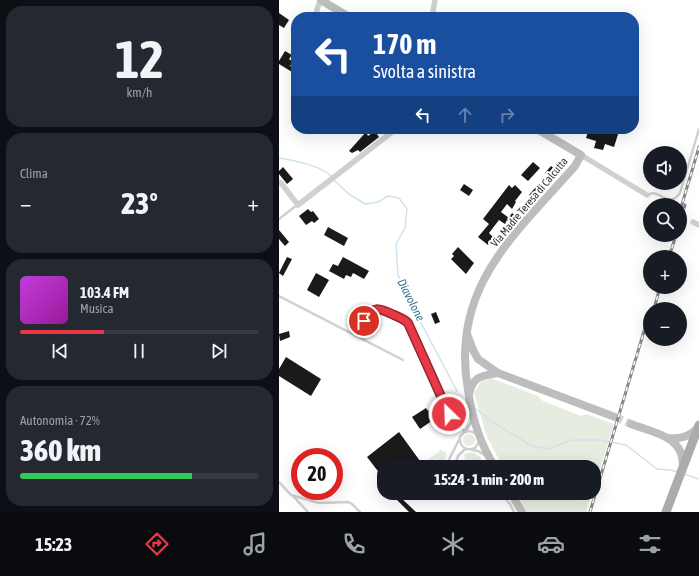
<!DOCTYPE html>
<html lang="it">
<head>
<meta charset="utf-8">
<style>
  :root { --surface:#171b24; --page:#242831; --text:#f1f3f6; --muted:#9ea1a6; --line:#363941; --accent:#e63946 }
  body { margin:0; font-family:"Asap Condensed",sans-serif; background:var(--page); color:var(--text); height:100vh; display:flex; flex-direction:column; font-size:15px; white-space:nowrap }
  * { box-sizing:border-box; margin:0 }
  p { font-size:13px; color:var(--muted) }
  .icon { flex:none; width:22px; height:22px; fill:none; stroke:currentColor; stroke-width:2; stroke-linecap:round; stroke-linejoin:round }
  .map { position:relative; flex:1; overflow:hidden }
  .details { display:flex; flex-direction:column; gap:6px; padding:6px; background:#0d0f14; width:279px }
  .details>* { flex:none }
  .top-card { position:absolute; left:12px; top:12px; width:348px; height:122px; border-radius:16px; box-shadow:0 4px 16px #0002; background:#1a4fa0; color:#fff; overflow:hidden }
  .tools { position:absolute; left:364px; top:146px; display:grid; gap:8px }
  .tools a { display:grid; place-items:center; width:44px; height:44px; border-radius:50%; background:var(--surface); box-shadow:0 4px 16px #0002; font-size:20px }
  .speed { position:absolute; left:12px; top:448px; display:flex; gap:8px; font-size:20px; font-weight:700; text-align:center }
  .speed>* { display:grid; place-content:center; width:52px; height:52px; border-radius:50%; background:var(--surface); box-shadow:0 4px 16px #0002; line-height:1 }
  .speed .limit { border:6px solid #d22; background:#fff; color:#111 }
  .pin { position:absolute; display:grid; place-items:center; width:34px; height:34px; color:#fff; margin:-17px; border:2px solid #fff; border-radius:50%; box-shadow:0 1px 4px #0007 }
  .me { position:absolute; width:44px; margin:-22px; rotate:336deg; stroke-linejoin:round; filter:drop-shadow(0 0 3px #0008) }
  .turn { display:flex; align-items:center; gap:14px; height:84px; padding:0 16px; font-size:18px }
  .turn .icon { width:52px; height:52px; stroke-width:2.5 }
  .turn b { display:block; font-size:28px; line-height:34px }
  .lanes { display:flex; align-items:center; height:38px; padding:0 16px; background:#0003; justify-content:center; gap:20px; direction:ltr }
  .lanes .off { opacity:.35 }
  .big { font-size:30px; font-weight:800; line-height:1.1 }
  .details .widget { flex:1; display:flex; flex-direction:column; justify-content:center; gap:6px; min-width:0; padding:0 14px; border-radius:16px; background:var(--page) }
  .details .dial { align-items:center; gap:0 }
  .dial b { font-size:52px; line-height:1 }
  .song { display:flex; align-items:center; gap:12px }
  .cover { width:48px; height:48px; border-radius:6px; background:linear-gradient(135deg,hsl(290 70% 55%),hsl(300 70% 35%)) }
  .played { height:4px; border-radius:2px; background:linear-gradient(90deg,var(--accent) 35%,var(--line) 35%) }
  .keys { display:flex; justify-content:space-around; direction:ltr }
  .heat { display:flex; justify-content:space-between; align-items:center; font-size:22px; direction:ltr }
  .charge { height:6px; border-radius:3px; background:linear-gradient(90deg,#34c759 72%,var(--line) 0) }
  .trip { position:absolute; left:98px; top:460px; width:224px; height:40px; border-radius:16px; background:var(--surface); box-shadow:0 4px 16px #0002; font-weight:800; line-height:40px; text-align:center }
  .tabs { display:flex; height:64px; justify-content:space-around; align-items:center; background:#090b0e; color:var(--muted) }
  .tabs .icon { width:28px; height:28px }
  .tabs .selected { color:var(--accent) }
  .tabs b { font-size:18px; color:var(--text) }
  main { display:flex; flex:1; min-height:0 }
  .map>svg:first-child { display:block }
</style>
</head>
<body>
<main>
<section class="details">
<div class="widget dial"><b>12</b><p>km/h</p></div>
<div class="widget"><p>Clima</p>
<div class="heat"><a>−</a><b class="big">23°</b><a>+</a></div>
</div>
<div class="widget">
<div class="song"><i class="cover"></i><div><b>103.4 FM</b><p>Musica</p></div></div>
<div class="played"></div>
<div class="keys"><svg class="icon" aria-label="previous" viewBox="0 0 24 24"><path d="M18 5L8 12l10 7zM5 5v14"/></svg><svg class="icon" aria-label="pause" viewBox="0 0 24 24"><path d="M8 5v14M16 5v14"/></svg><svg class="icon" aria-label="next" viewBox="0 0 24 24"><path d="M6 5l10 7-10 7zM19 5v14"/></svg></div>
</div>
<div class="widget"><p>Autonomia · 72%</p><b class="big">360 km</b><div class="charge"></div></div>
</section>
<div class="map">
<svg width="420" height="512" viewBox="0 0 420 512">
  <rect width="100%" height="100%" fill="#fff"/>
  <!-- green -->
  <g fill="#e6ecdf">
    <polygon points="212,378 259,396 264,401 302,416 307,414 335,424 315,487 315,467 224,467 208,437 195,393 202,382"/>
    <circle cx="190" cy="440" r="6"/>
    <polygon points="161,449 168,454 165,462 163,464 157,459 152,462 147,461 160,452"/>
    <polygon points="193,452 200,456 208,467 185,467 186,461 184,461 186,459 185,454"/>
    <polygon points="238,493 313,493 307,512 248,512"/>
  </g>
  <g fill="none" stroke-linecap="round" stroke-linejoin="round">
    <!-- stream -->
    <g stroke="#cfe2ee" stroke-width="1.5">
      <path d="M0,158C16,161 41,165 53,177"/>
      <polyline points="55,180 70,194 86,204 99,202 109,196 120,198 128,209 126,228 117,244 119,275 140,319 178,391"/>
      <polyline points="197,409 210,420 253,446 269,449 293,440 322,440 347,445 378,469 392,470 399,472"/>
      <polyline points="405,474 420,479"/>
    </g>
  </g>
  <!-- building -->
  <g fill="#1a1a1a">
    <polygon points="0,13 10,20 5,28 0,25"/>
    <polygon points="6,51 13,55 10,59 14,62 11,66 15,68 13,72 0,64 0,61"/>
    <polygon points="310,129 333,129 340,131 335,147 326,144 324,150 315,148 317,141 307,138"/>
    <polygon points="96,131 100,137 81,152 79,150 73,153 70,151 87,132 89,136"/>
    <polygon points="254,162 261,168 249,181 242,175"/>
    <polygon points="272,166 279,172 273,179 266,173"/>
    <polygon points="4,167 14,179 8,184 0,174 0,171"/>
    <polygon points="185,184 194,190 190,196 181,190"/>
    <polygon points="230,185 233,188 236,185 243,192 236,201 237,202 233,209 228,204 222,212 230,218 229,219 233,213 238,217 233,224 228,220 226,224 220,220 210,233 215,238 209,245 199,237 210,224 204,219"/>
    <polygon points="257,187 262,192 256,200 250,195"/>
    <polygon points="29,209 32,212 34,211 40,219 35,223 33,221 27,225 20,216"/>
    <polygon points="49,227 69,238 65,246 45,235"/>
    <polygon points="0,230 10,242 6,246 0,239"/>
    <polygon points="179,247 195,263 187,274 172,259 175,256 173,254"/>
    <polygon points="8,257 13,259 4,276 0,273"/>
    <polygon points="64,257 90,271 85,279 74,273 72,277 67,275 65,279 50,271 54,264 59,266"/>
    <polygon points="37,273 50,280 40,297 28,290"/>
    <polygon points="157,312 161,322 156,324 152,314"/>
    <polygon points="10,331 11,337 1,341 0,334"/>
    <polygon points="7,357 42,379 32,396 0,376 0,369"/>
    <polygon points="154,407 160,416 141,429 133,417 147,408 149,411"/>
    <polygon points="120,432 141,461 133,467 105,467 105,479 88,457"/>
    <polygon points="120,496 137,512 130,512 117,499"/>
  </g>
  <g fill="none" stroke-linecap="round" stroke-linejoin="round">
    <!-- secondary-tunnel -->
    <polyline stroke="#d6d6d6" stroke-width="8" stroke-dasharray="8 4" stroke-linecap="butt" points="336,417 352,424"/>
    <!-- lane -->
    <g stroke="#d0d0d0" stroke-width="2.5">
      <path d="M369,195C380,187 389,210 401,193L420,129"/>
      <polyline points="0,219 18,205"/>
      <polyline points="0,296 124,360"/>
      <path d="M84,339C78,332 86,313 95,309C104,306 126,319 131,327L170,414L186,432L193,421"/>
      <path d="M197,434C191,429 185,431 181,437C180,446 187,452 196,448L200,442"/>
      <polyline points="194,450 199,451 207,456"/>
      <polyline points="150,467 153,467"/>
      <polyline points="166,467 180,440"/>
      <polyline points="175,467 179,456 186,449"/>
      <polyline points="0,482 12,495 40,503 69,502 73,504 81,512"/>
      <polyline points="221,493 231,504 235,512"/>
      <polyline points="14,496 29,512"/>
    </g>
    <!-- street -->
    <g stroke="#d0d0d0" stroke-width="5.5">
      <path d="M39,17C36,11 39,6 42,0"/>
      <polyline points="153,17 156,0"/>
      <polyline points="302,155 368,195"/>
      <polyline points="0,182 2,183 19,205 117,129"/>
      <polyline points="414,222 420,225"/>
    </g>
    <!-- secondary -->
    <g stroke="#bdbdbd" stroke-width="8">
      <polyline points="42,0 70,17"/>
      <polyline points="188,334 194,350 199,359 219,373 336,417"/>
      <path d="M190,394C194,376 202,376 219,373"/>
      <path d="M352,424C375,433 404,436 404,465"/>
      <path d="M389,438C402,439 409,437 419,428"/>
      <path d="M216,467C201,444 193,418 189,390C171,288 235,235 296,166L302,155L258,129"/>
      <polyline points="232,493 243,512"/>
    </g>
    <!-- primary -->
    <polyline stroke="#ababab" stroke-width="9" points="387,512 420,425"/>
    <defs>
      <g id="rail">
        <polyline points="401,211 420,147"/>
        <polyline points="401,221 406,205"/>
        <polyline points="390,257 397,235"/>
        <polyline points="375,309 381,287"/>
        <polyline points="311,512 371,311"/>
      </g>
    </defs>
    <!-- rail casing -->
    <use href="#rail" stroke="#888" stroke-width="3"/>
    <!-- rail -->
    <use href="#rail" stroke="#fff" stroke-width="1.5" stroke-dasharray="4.5" stroke-linecap="butt"/>
  </g>
  <g fill="none" stroke-linecap="round" stroke-linejoin="round">
    <defs>
      <path id="route" d="M85,321C93,305 100,308 115,315C120,317 125,319 129,323L170,414"/>
    </defs>
    <!-- route casing -->
    <use href="#route" stroke="#96252e" stroke-width="10"/>
    <!-- route -->
    <use href="#route" stroke="#e63946" stroke-width="7"/>
  </g>
  <g text-anchor="middle" dominant-baseline="central" stroke-width="4" stroke-linejoin="round" paint-order="stroke">
    <!-- street labels -->
    <g font-size="11" fill="#333" stroke="#fff">
      <text transform="translate(250 202) rotate(-50)">Via Madre Teresa di Calcutta</text>
    </g>
    <!-- water labels -->
    <g font-size="12" font-style="italic" fill="#3f7597" stroke="#fff">
      <text transform="translate(132 300) rotate(63)">Diavolone</text>
    </g>
  </g>
</svg>
<div class="tools">
<a><svg class="icon" aria-label="sound" viewBox="0 0 24 24"><path d="M4 9h4l5-4v14l-5-4H4zM17 9q2 3 0 6"/></svg></a>
<a><svg class="icon" aria-label="search" viewBox="0 0 24 24"><circle cx="10" cy="10" r="6"/><path d="M15 15l6 6"/></svg></a>
<a>+</a>
<a>−</a>
</div>
<div class="speed"><div class="limit">20</div></div>
<div class="pin" style="left:85px;top:321px;background:#d93025"><svg class="icon" aria-label="arrive" viewBox="0 0 24 24"><path d="M6 21V4h12l-3 4 3 4H6"/></svg></div>
<svg class="me" style="left:170px;top:414px" viewBox="-20 -20 40 40"><circle r="17" fill="#e63946" stroke="#fff" stroke-width="3"/><path d="M0-11L8 9 0 5-8 9z" fill="#fff"/></svg>
<div class="trip">15:24 · 1 min · 200 m</div>
<div class="top-card">
<div class="turn"><svg class="icon" aria-label="left" viewBox="0 0 24 24"><path d="M17 20v-9H6M10 6l-5 5 5 5"/></svg><div><b>170 m</b>Svolta a sinistra</div></div>
<div class="lanes"><svg class="icon" aria-label="left" viewBox="0 0 24 24"><path d="M17 20v-9H6M10 6l-5 5 5 5"/></svg><svg class="icon off" aria-label="ahead" viewBox="0 0 24 24"><path d="M12 20V5M6 11l6-6 6 6"/></svg><svg class="icon off" aria-label="right" viewBox="0 0 24 24"><path d="M7 20v-9h11M14 6l5 5-5 5"/></svg></div>
</div>
</div>
</main>
<nav class="tabs">
<b>15:23</b>
<svg class="icon selected" aria-label="directions" viewBox="0 0 24 24"><path d="M12 3l9 9-9 9-9-9zM9 14v-3h6M13 9l2 2-2 2"/></svg>
<svg class="icon" aria-label="music" viewBox="0 0 24 24"><path d="M9 18V5l10-2v13"/><circle cx="6" cy="18" r="3"/><circle cx="16" cy="16" r="3"/></svg>
<svg class="icon" aria-label="phone" viewBox="0 0 24 24"><path d="M5 4h4l2 5-3 2q2 4 5 5l2-3 5 2v4C11 20 4 13 5 4z"/></svg>
<svg class="icon" aria-label="climate" viewBox="0 0 24 24"><path d="M12 3v18M4 7l16 10M4 17L20 7"/></svg>
<svg class="icon" aria-label="car" viewBox="0 0 24 24"><path d="M5 17H2v-5l4-1 3-4h7l3 4 3 1v5h-3M9 17h6M6 11h13"/><circle cx="7" cy="17" r="2"/><circle cx="17" cy="17" r="2"/></svg>
<svg class="icon" aria-label="filters" viewBox="0 0 24 24"><path d="M4 7h16M4 17h16"/><circle cx="9" cy="7" r="2"/><circle cx="15" cy="17" r="2"/></svg>
</nav>
</body>
</html>
